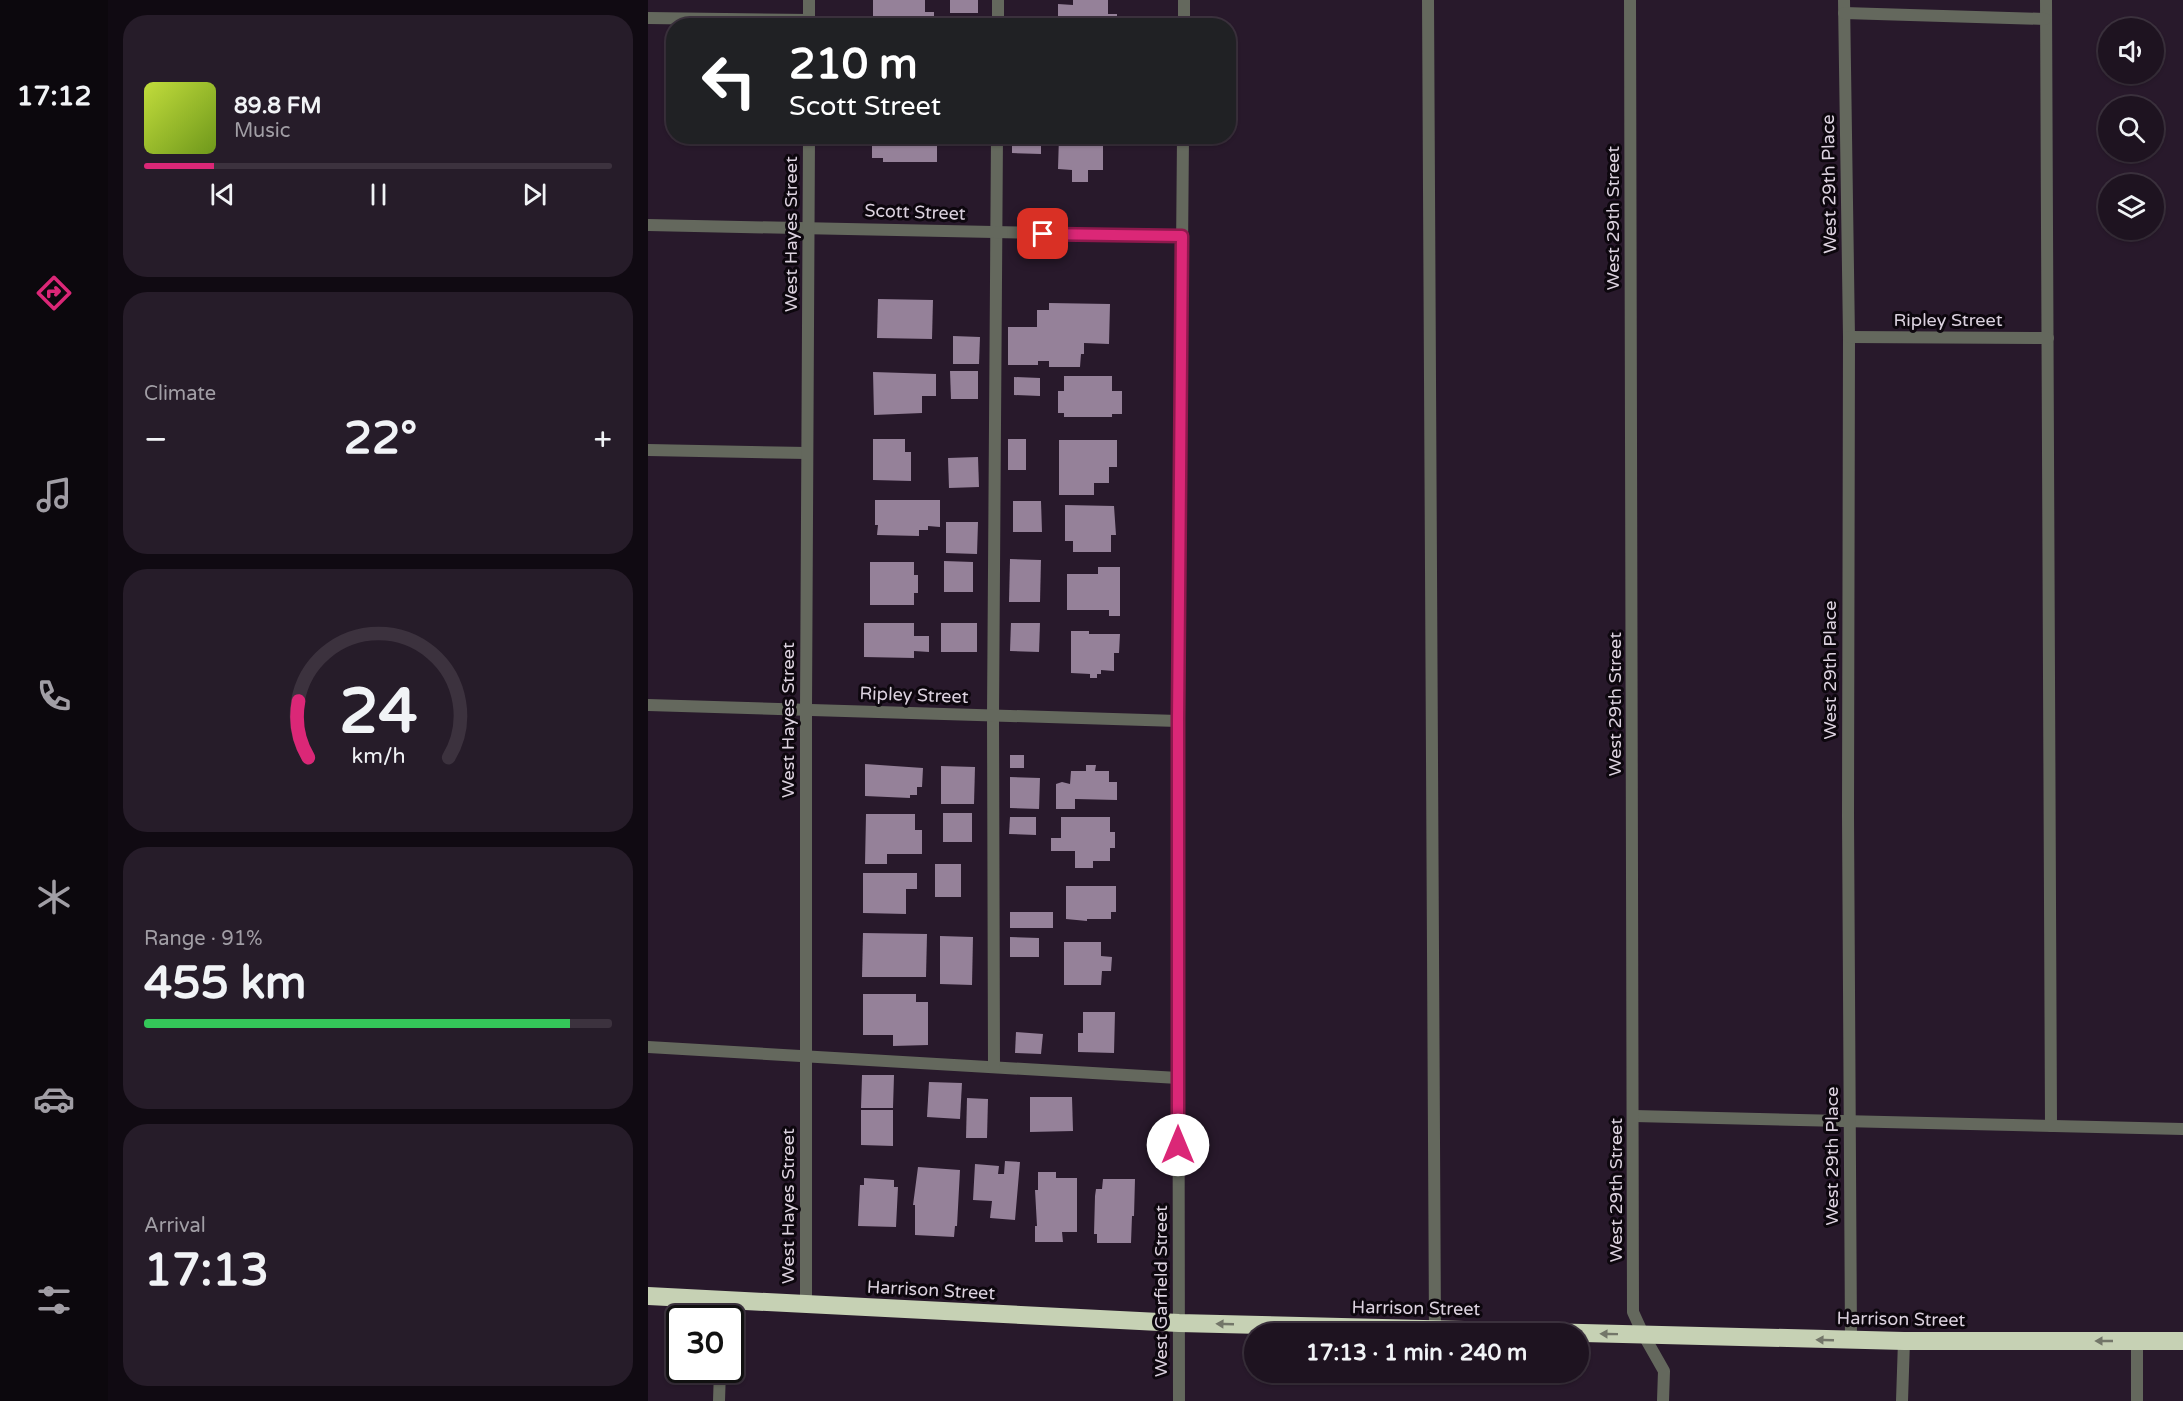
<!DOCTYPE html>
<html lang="en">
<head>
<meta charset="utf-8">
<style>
  :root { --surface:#1e1320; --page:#261c29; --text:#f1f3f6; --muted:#a19ea5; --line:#3c323e; --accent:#db2777 }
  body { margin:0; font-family:"Varela Round",sans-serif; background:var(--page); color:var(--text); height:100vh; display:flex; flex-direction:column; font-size:22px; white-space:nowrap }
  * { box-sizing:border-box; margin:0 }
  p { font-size:20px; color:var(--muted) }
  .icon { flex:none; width:33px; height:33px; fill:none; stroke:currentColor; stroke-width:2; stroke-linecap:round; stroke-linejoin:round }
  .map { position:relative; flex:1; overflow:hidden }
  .details { display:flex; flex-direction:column; gap:15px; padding:15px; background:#100a12; width:540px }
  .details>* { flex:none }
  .banner { position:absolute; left:18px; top:18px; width:570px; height:126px; border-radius:24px; box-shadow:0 2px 4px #0004,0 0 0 2px var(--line); background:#202124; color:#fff; overflow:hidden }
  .buttons { position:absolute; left:1450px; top:18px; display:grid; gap:12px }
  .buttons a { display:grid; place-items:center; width:66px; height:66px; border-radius:50%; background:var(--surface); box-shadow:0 2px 4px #0004,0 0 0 2px var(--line); font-size:30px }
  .speed { position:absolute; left:18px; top:1305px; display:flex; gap:12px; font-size:30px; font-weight:700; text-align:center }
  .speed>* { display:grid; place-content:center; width:78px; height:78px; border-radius:50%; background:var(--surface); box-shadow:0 2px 4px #0004,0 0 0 2px var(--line); line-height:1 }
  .speed .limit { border:3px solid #111; border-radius:9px; background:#fff; color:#111 }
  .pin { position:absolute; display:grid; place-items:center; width:51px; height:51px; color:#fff; margin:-26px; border-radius:12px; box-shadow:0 3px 9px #0006 }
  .me { position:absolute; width:66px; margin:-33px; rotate:0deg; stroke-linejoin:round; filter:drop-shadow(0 0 4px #0008) }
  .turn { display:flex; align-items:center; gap:21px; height:126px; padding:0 24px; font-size:27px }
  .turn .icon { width:78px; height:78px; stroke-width:2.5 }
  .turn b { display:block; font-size:42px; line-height:51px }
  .big { font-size:45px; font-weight:700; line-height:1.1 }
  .details .widget { flex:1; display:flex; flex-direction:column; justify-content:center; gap:9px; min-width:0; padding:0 21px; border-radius:24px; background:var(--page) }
  .details .dial { align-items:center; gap:0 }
  .dial svg { height:156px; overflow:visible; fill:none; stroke:var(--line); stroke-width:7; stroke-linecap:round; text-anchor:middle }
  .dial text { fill:var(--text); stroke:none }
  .song { display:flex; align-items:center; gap:18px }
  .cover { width:72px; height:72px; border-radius:9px; background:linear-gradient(135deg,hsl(70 70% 55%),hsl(80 70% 35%)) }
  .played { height:6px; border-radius:3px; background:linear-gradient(90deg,var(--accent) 15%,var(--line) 15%) }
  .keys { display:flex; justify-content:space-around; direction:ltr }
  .heat { display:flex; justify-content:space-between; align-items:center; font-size:33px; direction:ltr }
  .charge { height:9px; border-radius:4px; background:linear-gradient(90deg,#34c759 91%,var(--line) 0) }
  .trip { position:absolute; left:596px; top:1323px; width:345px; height:60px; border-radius:30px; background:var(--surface); box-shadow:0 2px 4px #0004,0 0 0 2px var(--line); font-weight:700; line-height:60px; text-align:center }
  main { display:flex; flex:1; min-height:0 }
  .dock { display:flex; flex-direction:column; width:108px; justify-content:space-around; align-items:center; background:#0c080d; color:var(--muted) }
  .dock .icon { width:42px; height:42px }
  .dock .active { color:var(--accent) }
  .dock b { font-size:27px; color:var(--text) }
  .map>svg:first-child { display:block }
</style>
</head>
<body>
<main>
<nav class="dock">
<b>17:12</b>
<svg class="icon active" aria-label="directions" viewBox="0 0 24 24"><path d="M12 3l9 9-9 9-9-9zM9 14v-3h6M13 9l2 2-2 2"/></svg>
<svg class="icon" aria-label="music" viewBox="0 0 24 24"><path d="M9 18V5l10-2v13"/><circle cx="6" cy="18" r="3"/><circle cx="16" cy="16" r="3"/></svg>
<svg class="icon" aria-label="phone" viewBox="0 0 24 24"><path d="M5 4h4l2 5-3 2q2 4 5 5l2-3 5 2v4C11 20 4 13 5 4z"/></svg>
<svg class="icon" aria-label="climate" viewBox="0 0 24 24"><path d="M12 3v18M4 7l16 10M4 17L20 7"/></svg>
<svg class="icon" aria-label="car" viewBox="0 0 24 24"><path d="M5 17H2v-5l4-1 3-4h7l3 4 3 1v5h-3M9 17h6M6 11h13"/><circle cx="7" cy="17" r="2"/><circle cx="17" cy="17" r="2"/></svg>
<svg class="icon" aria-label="filters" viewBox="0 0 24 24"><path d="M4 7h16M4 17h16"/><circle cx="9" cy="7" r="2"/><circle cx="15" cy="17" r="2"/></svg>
</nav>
<section class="details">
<div class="widget">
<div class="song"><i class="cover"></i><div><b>89.8 FM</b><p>Music</p></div></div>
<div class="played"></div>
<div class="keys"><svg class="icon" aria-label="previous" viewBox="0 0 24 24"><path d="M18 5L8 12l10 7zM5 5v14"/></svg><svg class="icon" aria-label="pause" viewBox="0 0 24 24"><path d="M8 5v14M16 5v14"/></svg><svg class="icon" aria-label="next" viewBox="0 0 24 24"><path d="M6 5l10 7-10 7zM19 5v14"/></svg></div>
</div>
<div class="widget"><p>Climate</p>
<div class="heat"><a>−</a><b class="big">22°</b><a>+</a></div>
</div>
<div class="widget dial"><svg viewBox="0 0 100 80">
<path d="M14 69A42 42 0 1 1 86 69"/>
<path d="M14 69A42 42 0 0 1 9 40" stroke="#db2777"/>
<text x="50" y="56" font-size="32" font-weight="700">24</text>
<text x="50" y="72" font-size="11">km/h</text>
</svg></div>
<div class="widget"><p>Range · 91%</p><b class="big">455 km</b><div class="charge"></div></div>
<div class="widget"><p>Arrival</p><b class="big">17:13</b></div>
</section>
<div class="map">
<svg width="1535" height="1401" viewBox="0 0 1535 1401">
  <rect width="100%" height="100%" fill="#28192b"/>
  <!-- building -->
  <g fill="#958199">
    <polygon points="225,0 277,0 277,12 286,12 286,26 225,26"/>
    <rect x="302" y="0" width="28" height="13"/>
    <polygon points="425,0 460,0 460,14 469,14 469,26 410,26 410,4 425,5"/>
    <polygon points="224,136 289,136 289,162 235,162 235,158 224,158"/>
    <rect x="307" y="136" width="27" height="5"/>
    <polygon points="364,136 393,136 393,154 364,153"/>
    <polygon points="411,136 455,136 455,170 440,170 440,182 424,182 424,170 410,169"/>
    <polygon points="230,299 285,300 284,339 229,338"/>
    <polygon points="401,303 462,304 461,344 436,343 436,354 433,354 432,367 401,367 401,361 390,361 390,365 360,365 360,327 389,327 389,310 401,310"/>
    <polygon points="305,336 332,337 331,364 305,364"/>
    <polygon points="302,371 330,371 330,399 303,399"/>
    <polygon points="225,372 288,374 288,396 274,396 274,413 226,415"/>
    <polygon points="416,376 464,376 464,391 474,391 474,414 464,414 464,417 416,417 416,413 410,413 410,391 416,391"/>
    <polygon points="366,377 392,378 392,396 366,395"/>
    <polygon points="225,439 257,439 257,452 263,452 263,481 225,480"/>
    <rect x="360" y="439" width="18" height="31"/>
    <polygon points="411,440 469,440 469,467 461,467 461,483 446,483 446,495 411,495"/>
    <polygon points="330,457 331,487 301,488 300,458"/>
    <polygon points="227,500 292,500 292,527 280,526 280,530 271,530 271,536 229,535 230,525 227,525"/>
    <polygon points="365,501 393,501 394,532 365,532"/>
    <polygon points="417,505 466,506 468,535 463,535 463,552 425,552 425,541 417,541"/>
    <polygon points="298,522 330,522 329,554 298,553"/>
    <polygon points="362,559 393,560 392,602 361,602"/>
    <polygon points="296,561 325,562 325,592 296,592"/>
    <polygon points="222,562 266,562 266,575 270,575 270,593 266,593 266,605 222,605"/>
    <polygon points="450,567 472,567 472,616 461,616 461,610 419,610 419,574 450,574"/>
    <polygon points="216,623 266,623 266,636 281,636 281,652 266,651 266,658 216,657"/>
    <rect x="293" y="623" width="36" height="29"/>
    <polygon points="363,623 392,623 391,652 362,651"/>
    <polygon points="423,631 441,631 441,634 472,634 471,653 466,653 466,671 453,670 453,674 449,674 449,678 442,678 442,674 423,673"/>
    <rect x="362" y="755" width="14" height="13"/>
    <polygon points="217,764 275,768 274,787 269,787 269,795 262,795 262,798 217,796"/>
    <polygon points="438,765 448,765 447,771 461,771 461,782 469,782 469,800 427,799 427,809 408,809 408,784 414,782 422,784 423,771 438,771"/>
    <polygon points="293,766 327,767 326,804 293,804"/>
    <polygon points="362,777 392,778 391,809 362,808"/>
    <rect x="295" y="813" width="29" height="29"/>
    <polygon points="218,814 267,814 267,830 274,830 274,854 239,854 239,864 217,864"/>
    <polygon points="362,817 388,817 388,835 361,834"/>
    <polygon points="413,817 462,817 462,832 467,832 467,848 462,848 462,861 445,861 445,868 427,868 427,851 403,851 403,838 413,838"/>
    <rect x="287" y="864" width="26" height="33"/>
    <polygon points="215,873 269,873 269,889 258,889 258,914 215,913"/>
    <polygon points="418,886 468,886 468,912 463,912 463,919 439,919 439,921 418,919"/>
    <rect x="362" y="912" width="43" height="16"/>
    <polygon points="215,933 279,934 278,977 214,977"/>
    <polygon points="292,936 325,937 324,985 292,984"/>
    <polygon points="362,937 391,938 391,957 362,957"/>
    <polygon points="416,942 453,942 453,956 464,957 463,971 454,971 453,985 416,985"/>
    <polygon points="215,994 268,994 268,1002 280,1002 280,1045 245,1046 245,1035 215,1035"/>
    <polygon points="435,1012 467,1012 466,1053 430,1052 430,1033 435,1033"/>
    <polygon points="368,1032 395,1034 393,1054 367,1053"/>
    <polygon points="214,1075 246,1075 245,1108 213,1108"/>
    <polygon points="281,1082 314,1083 312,1119 279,1117"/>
    <polygon points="382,1097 424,1097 425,1131 382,1132"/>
    <polygon points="319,1098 340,1099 339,1138 318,1138"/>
    <polygon points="213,1110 245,1110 245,1146 213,1145"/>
    <polygon points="357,1161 372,1162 367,1220 342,1218 344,1201 325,1200 327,1164 351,1166 350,1174 356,1174"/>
    <polygon points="270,1167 312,1170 309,1226 307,1226 306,1237 267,1235 267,1205 265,1205"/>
    <polygon points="390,1172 408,1172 408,1178 429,1178 429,1232 414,1232 415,1242 387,1242 387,1226 389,1226 387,1190 390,1190"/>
    <polygon points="216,1178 246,1180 246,1187 250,1187 248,1227 210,1226 212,1185 216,1185"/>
    <polygon points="455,1179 487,1179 486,1216 484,1216 483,1243 449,1243 449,1234 446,1234 447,1196 448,1189 454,1189"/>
  </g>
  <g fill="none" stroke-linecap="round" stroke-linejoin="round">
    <!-- lane -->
    <g stroke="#64685d" stroke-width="12">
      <polyline points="780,0 787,1330"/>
      <polyline points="1398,0 1403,1126"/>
      <polyline points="0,18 161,20"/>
      <polyline points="350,26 350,0"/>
      <polyline points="0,450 159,453"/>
      <polyline points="0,1047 530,1078"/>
      <polyline points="346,1067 345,715 349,136"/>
      <polyline points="986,1116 1535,1129"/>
      <polyline points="1254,1401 1256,1341"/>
    </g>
    <!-- street -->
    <g stroke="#64685d" stroke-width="12">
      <polyline points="982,0 985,1312 995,1334 1016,1371 1015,1401"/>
      <polyline points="1196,0 1201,337 1200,816 1203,1340"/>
      <polyline points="1196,13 1397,19"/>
      <polyline points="161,26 161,0"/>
      <polyline points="536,26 536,0"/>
      <polyline points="0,225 534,236"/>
      <polyline points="1201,337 1400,338"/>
      <polyline points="0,705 530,721"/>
      <polyline points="158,1304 158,709 161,136"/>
      <polyline points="73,1318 73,1300"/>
      <polyline points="71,1401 72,1370"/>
      <polyline points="531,1401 530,721 535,136"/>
      <polyline points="1489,1401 1489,1341"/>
    </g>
    <!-- highway -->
    <polyline stroke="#c6d1b4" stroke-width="18" points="0,1296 531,1323 1256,1341 1535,1341"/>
  </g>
  <!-- one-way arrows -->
  <defs><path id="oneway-solid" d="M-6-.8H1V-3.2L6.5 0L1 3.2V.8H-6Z" transform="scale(1.5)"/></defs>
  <g fill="#737669">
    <use href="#oneway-solid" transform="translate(577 1324) rotate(-178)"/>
    <use href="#oneway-solid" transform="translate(961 1334) rotate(-179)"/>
    <use href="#oneway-solid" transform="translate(1177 1340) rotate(-178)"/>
    <use href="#oneway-solid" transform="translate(1456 1341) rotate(180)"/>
  </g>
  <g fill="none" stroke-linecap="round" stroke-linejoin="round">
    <defs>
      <polyline id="route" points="395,234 534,236 530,721 530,1145"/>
    </defs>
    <!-- route casing -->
    <use href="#route" stroke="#8e194d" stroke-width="15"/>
    <!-- route -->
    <use href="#route" stroke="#db2777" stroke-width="10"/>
  </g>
  <g text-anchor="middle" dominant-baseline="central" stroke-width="6" stroke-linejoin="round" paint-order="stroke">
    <!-- street labels -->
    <g font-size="18" fill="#dcd2df" stroke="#0d070e">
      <text transform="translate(1181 184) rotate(-91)">West 29th Place</text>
      <text transform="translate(267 212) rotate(2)">Scott Street</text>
      <text transform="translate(965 218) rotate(-90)">West 29th Street</text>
      <text transform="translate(143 234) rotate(-90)">West Hayes Street</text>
      <text x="1300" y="320">Ripley Street</text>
      <text transform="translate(1182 670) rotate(-90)">West 29th Place</text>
      <text transform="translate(266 695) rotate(2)">Ripley Street</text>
      <text transform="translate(967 704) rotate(-90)">West 29th Street</text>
      <text transform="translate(140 720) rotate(-90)">West Hayes Street</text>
      <text transform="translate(1184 1156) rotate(-90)">West 29th Place</text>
      <text transform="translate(968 1190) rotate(-90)">West 29th Street</text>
      <text transform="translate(140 1206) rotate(-90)">West Hayes Street</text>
      <text transform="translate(283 1290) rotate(3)">Harrison Street</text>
      <text transform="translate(513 1291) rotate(-90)">West Garfield Street</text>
      <text transform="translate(768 1308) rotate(1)">Harrison Street</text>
      <text transform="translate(1253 1319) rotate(1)">Harrison Street</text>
    </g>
  </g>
</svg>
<div class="buttons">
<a><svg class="icon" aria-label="sound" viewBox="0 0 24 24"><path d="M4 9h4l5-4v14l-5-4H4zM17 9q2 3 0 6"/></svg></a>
<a><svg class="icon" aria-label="search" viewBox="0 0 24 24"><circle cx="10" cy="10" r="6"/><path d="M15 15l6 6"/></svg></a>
<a><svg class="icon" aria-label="layers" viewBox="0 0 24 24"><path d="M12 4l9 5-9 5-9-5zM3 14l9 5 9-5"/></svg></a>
</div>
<div class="speed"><div class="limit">30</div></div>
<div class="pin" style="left:395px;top:234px;background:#d93025"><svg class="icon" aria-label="arrive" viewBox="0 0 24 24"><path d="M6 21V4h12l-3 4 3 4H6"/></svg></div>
<svg class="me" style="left:530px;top:1145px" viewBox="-20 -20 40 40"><circle r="19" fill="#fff"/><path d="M0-13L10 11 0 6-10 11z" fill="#db2777"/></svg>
<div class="trip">17:13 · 1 min · 240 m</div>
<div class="banner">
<div class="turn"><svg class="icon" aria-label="left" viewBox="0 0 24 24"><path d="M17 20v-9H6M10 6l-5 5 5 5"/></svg><div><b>210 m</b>Scott Street</div></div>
</div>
</div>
</main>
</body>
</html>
